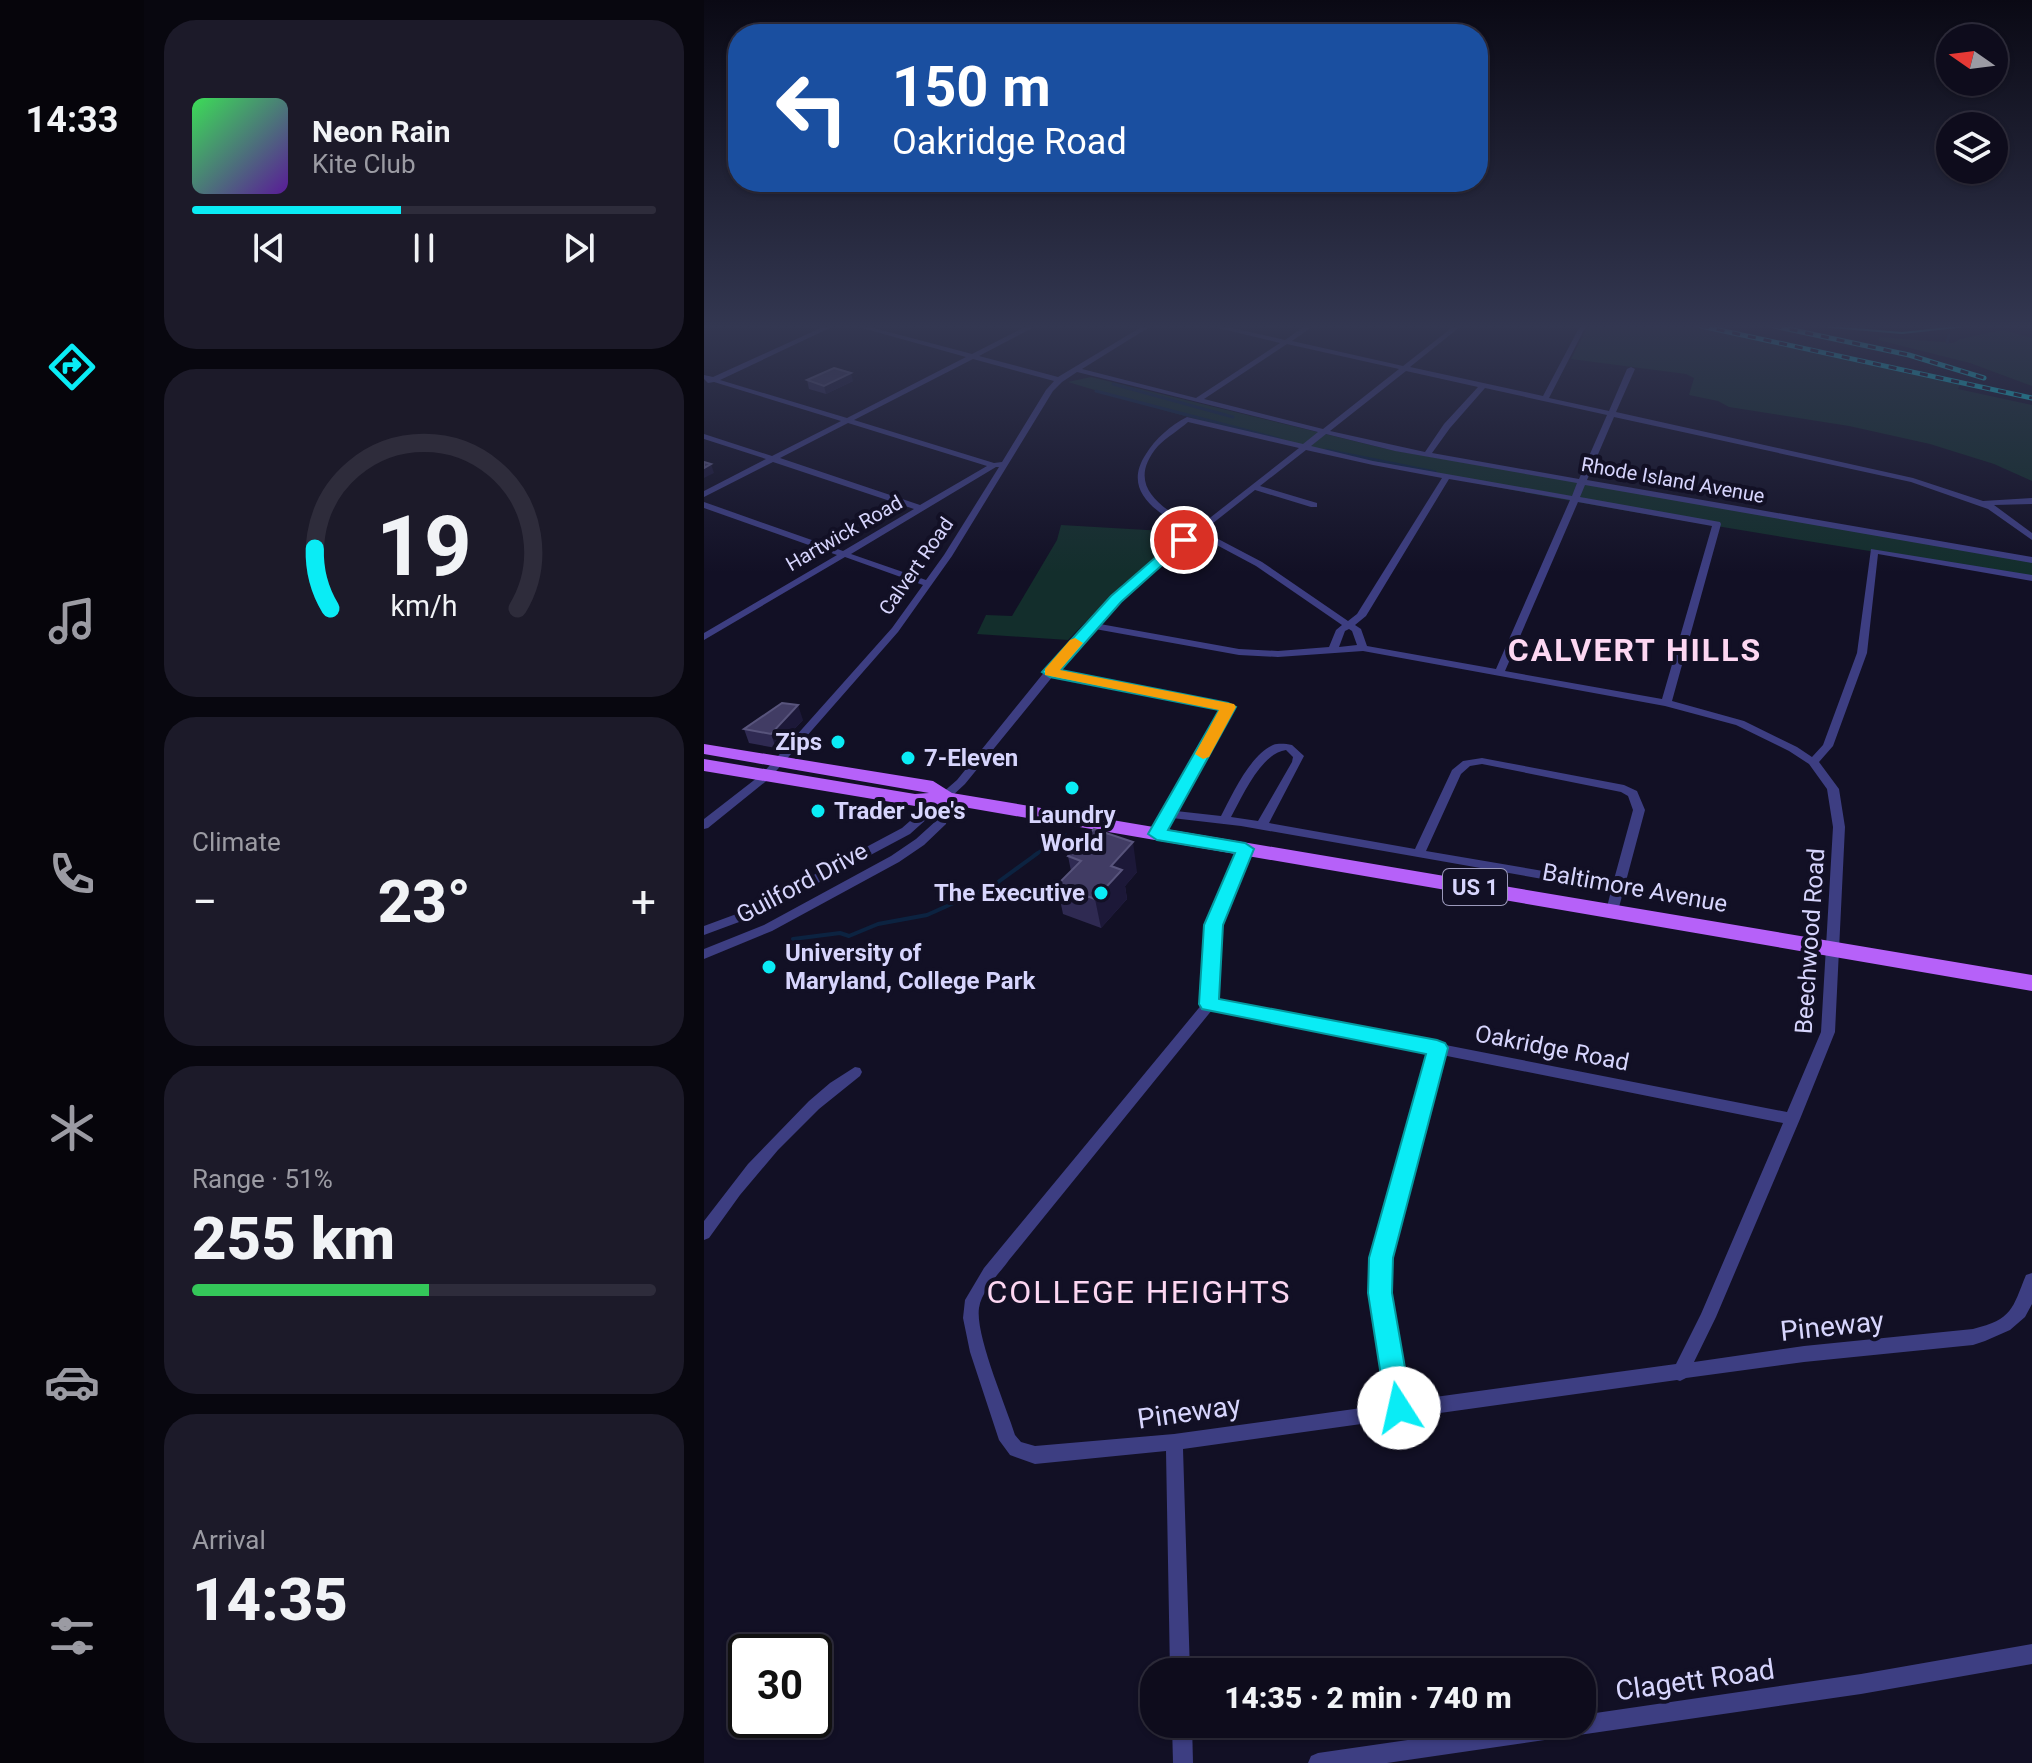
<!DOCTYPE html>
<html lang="en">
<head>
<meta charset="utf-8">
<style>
  :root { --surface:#0e0c1c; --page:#1c1a29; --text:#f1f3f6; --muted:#9b9ba3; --line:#2e2c3b; --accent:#0aecf5 }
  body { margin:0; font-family:Roboto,sans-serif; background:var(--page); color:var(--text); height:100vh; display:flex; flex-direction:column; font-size:30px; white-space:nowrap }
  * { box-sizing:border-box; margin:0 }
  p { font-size:26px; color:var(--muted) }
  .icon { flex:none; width:44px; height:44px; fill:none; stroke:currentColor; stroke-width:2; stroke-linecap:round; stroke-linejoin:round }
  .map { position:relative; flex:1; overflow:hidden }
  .side { display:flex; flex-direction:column; gap:20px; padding:20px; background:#08070f; width:560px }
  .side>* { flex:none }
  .banner { position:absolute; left:24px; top:24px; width:760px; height:168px; border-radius:32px; box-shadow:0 2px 6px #0004,0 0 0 2px var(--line); background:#1a4fa0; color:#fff; overflow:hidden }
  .needle { width:52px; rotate:284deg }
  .tools { position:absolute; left:1232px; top:24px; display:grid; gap:16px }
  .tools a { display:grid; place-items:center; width:72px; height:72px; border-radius:50%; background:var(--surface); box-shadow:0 2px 6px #0004,0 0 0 2px var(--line); font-size:40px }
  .speed { position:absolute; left:24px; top:1634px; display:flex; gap:16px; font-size:40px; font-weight:700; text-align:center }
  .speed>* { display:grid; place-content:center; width:104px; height:104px; border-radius:50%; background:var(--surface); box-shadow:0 2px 6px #0004,0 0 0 2px var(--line); line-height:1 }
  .speed .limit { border:4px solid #111; border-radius:12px; background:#fff; color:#111 }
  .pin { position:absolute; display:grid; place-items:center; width:68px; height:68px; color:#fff; margin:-34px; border:4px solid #fff; border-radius:50%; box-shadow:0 2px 8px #0007 }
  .me { position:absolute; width:88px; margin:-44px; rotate:350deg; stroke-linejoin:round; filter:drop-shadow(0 0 6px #0008) }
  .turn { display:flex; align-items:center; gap:28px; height:168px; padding:0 32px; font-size:36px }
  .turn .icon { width:104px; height:104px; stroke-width:2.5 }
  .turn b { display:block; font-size:56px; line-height:68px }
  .big { font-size:60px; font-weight:800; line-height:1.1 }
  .side .card { flex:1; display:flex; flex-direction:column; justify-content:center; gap:12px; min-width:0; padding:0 28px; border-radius:32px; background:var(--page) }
  .side .dial { align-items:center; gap:0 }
  .dial svg { height:208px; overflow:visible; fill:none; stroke:var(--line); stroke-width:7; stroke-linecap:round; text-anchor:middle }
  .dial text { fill:var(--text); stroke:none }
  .song { display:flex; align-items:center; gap:24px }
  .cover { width:96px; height:96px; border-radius:12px; background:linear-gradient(135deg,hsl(130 70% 55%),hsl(270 70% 35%)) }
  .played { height:8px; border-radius:4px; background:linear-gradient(90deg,var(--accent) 45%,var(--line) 45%) }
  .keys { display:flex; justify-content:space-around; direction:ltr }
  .heat { display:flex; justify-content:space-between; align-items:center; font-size:44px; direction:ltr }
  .charge { height:12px; border-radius:6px; background:linear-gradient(90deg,#34c759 51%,var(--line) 0) }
  .trip { position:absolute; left:436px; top:1658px; width:456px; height:80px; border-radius:32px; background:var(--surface); box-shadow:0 2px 6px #0004,0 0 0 2px var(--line); font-weight:800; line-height:80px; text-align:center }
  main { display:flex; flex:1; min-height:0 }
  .menu { display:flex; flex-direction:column; width:144px; justify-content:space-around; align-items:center; background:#06050b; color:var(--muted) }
  .menu .icon { width:56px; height:56px }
  .menu .selected { color:var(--accent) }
  .menu b { font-size:36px; color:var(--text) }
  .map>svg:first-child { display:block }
</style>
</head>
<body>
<main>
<nav class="menu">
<b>14:33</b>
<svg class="icon selected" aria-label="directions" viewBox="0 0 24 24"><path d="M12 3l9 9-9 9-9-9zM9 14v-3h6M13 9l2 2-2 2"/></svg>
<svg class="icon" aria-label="music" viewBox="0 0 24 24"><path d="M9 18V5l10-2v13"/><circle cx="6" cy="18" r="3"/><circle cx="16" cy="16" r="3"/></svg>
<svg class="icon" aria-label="phone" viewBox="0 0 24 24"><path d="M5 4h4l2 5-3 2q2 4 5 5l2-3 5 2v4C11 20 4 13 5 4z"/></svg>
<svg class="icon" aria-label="climate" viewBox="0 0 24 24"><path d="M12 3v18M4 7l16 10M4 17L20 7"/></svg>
<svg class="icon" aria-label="car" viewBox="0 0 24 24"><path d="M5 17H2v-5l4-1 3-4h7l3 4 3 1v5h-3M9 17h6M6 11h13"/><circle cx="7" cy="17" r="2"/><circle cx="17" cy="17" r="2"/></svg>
<svg class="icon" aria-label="filters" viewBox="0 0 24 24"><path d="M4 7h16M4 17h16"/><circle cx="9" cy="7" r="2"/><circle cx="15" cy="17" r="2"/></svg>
</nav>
<section class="side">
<div class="card">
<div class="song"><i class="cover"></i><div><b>Neon Rain</b><p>Kite Club</p></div></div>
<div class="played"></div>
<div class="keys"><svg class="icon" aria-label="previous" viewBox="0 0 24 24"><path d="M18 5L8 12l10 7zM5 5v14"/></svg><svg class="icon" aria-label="pause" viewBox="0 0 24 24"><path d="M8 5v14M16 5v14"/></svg><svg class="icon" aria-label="next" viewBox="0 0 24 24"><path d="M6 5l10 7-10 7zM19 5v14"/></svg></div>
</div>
<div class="card dial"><svg viewBox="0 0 100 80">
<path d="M14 69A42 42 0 1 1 86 69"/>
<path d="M14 69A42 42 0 0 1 8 46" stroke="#0aecf5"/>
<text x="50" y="56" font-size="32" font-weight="700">19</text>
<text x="50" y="72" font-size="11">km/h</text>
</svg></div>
<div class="card"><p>Climate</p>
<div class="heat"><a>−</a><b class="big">23°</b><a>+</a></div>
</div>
<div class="card"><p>Range · 51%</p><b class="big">255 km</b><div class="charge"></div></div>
<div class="card"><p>Arrival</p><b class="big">14:35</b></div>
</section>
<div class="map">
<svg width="1328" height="1763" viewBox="0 0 1328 1763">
  <rect width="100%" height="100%" fill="#121025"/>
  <!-- green -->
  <g fill="#132e2c">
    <polygon points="884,326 988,326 1256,385 1254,389 1328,405 1328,481 1290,464 1226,444 1145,426 1025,407 1014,401 985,395 990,378 982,374 867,359"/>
    <polygon points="1299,330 1328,338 1328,386 1266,363 1174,340 1176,337 1249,343 1256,339"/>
    <path d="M387,377L687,450L1328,559V577C1005,524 677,480 364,382Z"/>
    <polygon points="357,525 477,532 478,537 418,585 364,640 273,634 282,615 308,616 353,540"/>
  </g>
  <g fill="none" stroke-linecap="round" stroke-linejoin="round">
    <!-- stream-far1 -->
    <g stroke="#0c2341" stroke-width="3">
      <polyline points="1243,343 1245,335"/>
      <polyline points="409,384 529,417"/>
      <polyline points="392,391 575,439"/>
      <polyline points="622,450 731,472"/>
      <polyline points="330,855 362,835"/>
    </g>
    <!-- stream -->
    <polyline stroke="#0c2341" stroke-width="4" points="89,939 136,933 145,936 174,924 223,915 290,885 334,853"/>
    <!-- street -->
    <g fill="#3d3e82" fill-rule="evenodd">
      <path d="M121,326H130L16,380L143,418L262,357L151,326H162L268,354L323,326H332L275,356L354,377L439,326H447L378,369L492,398L576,343L506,326H519L581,340L601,326H609L588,341L699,366L750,326H757L706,367L839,396L876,326H882L845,398L905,411L923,369L927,367L931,369L912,412L1209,478L1279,501L1328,498V504L1290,505L1328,533V540L1284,509L1207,482L910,417L883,480L1328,557V563L881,485L876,497L1016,522L1017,524L968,701L1040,721L1093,747L1108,757L1119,745L1153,653L1167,549L1328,575V581L1174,554L1163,653L1129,746L1115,762L1135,789L1141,827L1131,1032L1096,1119L1012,1317L990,1362L1100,1346L1269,1329C1309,1319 1308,1309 1322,1275L1328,1273V1304L1321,1317L1306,1330L1281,1341L1269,1345L1100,1362L982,1378L976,1381L973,1380L479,1449L486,1672H466L462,1451L331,1464L306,1455L295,1440L266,1352L259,1318L261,1300L280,1268L499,1003L504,925L537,846H545L547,849L516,925L512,1000L1083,1112L1117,1032L1129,827L1123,789L1105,764L1085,751L1032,725L961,706L659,651L574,657L535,655L391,629L353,670L524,704L529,707L472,811L517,816C528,795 546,755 569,745C575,743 582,744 588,745L600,756L565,823L711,849L748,770L759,761L778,758L920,785L933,791L941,810L914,911L908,915L902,911L907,891L537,826L468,818L457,837H449L447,834L518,709L349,676L261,784L247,797L242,824L220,845L195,862L68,931L0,959V949L60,925L187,856L212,839L233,820L235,808L206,834L54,915L0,935V926L46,909L198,828L253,780L342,670L385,623L430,577L488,532C457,515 416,493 442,454C451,439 467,425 483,417L599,444L614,432L373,372L358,382L349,391L248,556L194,632L66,778L4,828L0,829V819L58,774L188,628L219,585L141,557L0,640V633L133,555L0,508V502L139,551L210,509L69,462L0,497V491L62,459L0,439V434L68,456L137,421L10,382L4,383L0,379V375L9,377ZM583,344L695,369L619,429L500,399ZM269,359L350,381L342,390L298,462L290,463L150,420ZM702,371L774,387L740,424L721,452L626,431ZM781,388L903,415L875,479L728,453L746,428ZM484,422L595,448L493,528C460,509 419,487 454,446C463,437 475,430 484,422ZM144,423L283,466L216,505L76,458ZM622,434L691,451L873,483L868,496L669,461L607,446ZM602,450L669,465L738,478L653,614L644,621L558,562L499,531L551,490L607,507H613V503L556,486ZM292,467H295L240,555L222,580L147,554ZM745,479L866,500L792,669L663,646L657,629L651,625L662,616ZM874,502L1008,526L958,699L801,671ZM494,535L552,566L638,625L632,630L625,647L574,651L535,649L396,624L436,581ZM645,629L648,631L653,645L635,647L641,631ZM582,750L589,757L588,762L554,821L527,817C538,797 557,753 582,750ZM778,764L917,792L924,796L929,810L909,883L722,851L757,774L766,766ZM508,1010L725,1053L669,1258L668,1293L686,1404L470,1434L331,1446L317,1442L311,1435C302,1406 271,1335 275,1308C278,1290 295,1274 305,1260ZM738,1055L1079,1123L997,1314L972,1364L702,1401L684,1293L685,1258Z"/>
      <polygon points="151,1067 156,1068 158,1072 156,1076 115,1109 74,1150 36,1195 5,1238 0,1240 0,1221 44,1164 105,1101 126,1083"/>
      <polygon points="1328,1644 1328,1664 1157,1694 683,1763 604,1763 607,1756 614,1753 814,1724 878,1724 878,1715 1157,1674"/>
      <polygon points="468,1724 488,1724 489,1763 469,1763"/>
    </g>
    <!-- primary -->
    <polygon fill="#b661f9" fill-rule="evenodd" points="0,744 229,781 248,793 1328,975 1328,991 242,804 211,806 0,771 0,759 211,794 225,793 0,754"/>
    <!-- tram -->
    <polyline stroke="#0aecf5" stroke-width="2" points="1115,326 1198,333 1262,326"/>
    <defs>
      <g id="rail">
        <polyline points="997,326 1328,398"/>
        <polyline points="1070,326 1205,355 1280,378"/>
      </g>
    </defs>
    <!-- rail casing -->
    <use href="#rail" stroke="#0aecf5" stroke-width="5"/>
    <!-- rail -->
    <use href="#rail" stroke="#121025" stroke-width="3" stroke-dasharray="8" stroke-linecap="butt"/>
  </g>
  <!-- wall -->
  <g fill="#2f2a52">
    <polygon points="103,380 149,381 122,394 105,389"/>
    <polygon points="99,720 72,748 45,743 40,729"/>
    <polygon points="364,856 433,872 421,886 423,899 397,928 359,914 353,885 367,871"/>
  </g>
  <!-- shaded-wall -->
  <g fill="#1c1838">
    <polygon points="147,373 149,381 122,394 120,386"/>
    <polygon points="7,464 10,473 0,478 0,468"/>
    <polygon points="94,705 99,720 72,748 67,734"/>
    <polygon points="429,842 433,872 421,886 423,899 397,928 391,899 407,866"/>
  </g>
  <!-- building -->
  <g fill="#413c64" stroke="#58547c" stroke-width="2">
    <polygon points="130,368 147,373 120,386 103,380"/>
    <polygon points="0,462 7,464 0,468"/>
    <polygon points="78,703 94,705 67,734 40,729"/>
    <polygon points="390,829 429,842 407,866 418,870 391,899 353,885 377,861 364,856"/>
  </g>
  <!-- sky -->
  <linearGradient id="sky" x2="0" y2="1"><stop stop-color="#0a0914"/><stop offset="0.57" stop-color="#333751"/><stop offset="1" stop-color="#333751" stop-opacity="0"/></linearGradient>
  <rect width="1328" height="573" fill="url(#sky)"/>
  <!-- route -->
  <polygon fill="#0aecf5" stroke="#06999f" stroke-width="2" points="475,537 486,540 417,602 357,670 524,703 532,707 464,830 541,843 550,849 519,925 515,999 733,1040 741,1043 744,1048 689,1258 688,1293 708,1408 704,1417 695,1420 686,1417 682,1408 664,1293 665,1258 722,1054 498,1009 495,1004 500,925 531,853 453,840 444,834 515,710 346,677 338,672 407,596"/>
  <!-- slow -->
  <polygon fill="#f59e0b" points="371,638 379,643 356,670 530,704 532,707 505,757 499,759 491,754 515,710 341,675 341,669 366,640"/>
  <!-- markers -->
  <g fill="#0aecf5" stroke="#121025" stroke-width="3">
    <circle cx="134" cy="742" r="8"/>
    <circle cx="204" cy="758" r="8"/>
    <circle cx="368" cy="788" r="8"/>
    <circle cx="114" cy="811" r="8"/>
    <circle cx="397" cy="893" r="8"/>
    <circle cx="65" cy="967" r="8"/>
  </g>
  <g text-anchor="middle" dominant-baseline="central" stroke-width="8" stroke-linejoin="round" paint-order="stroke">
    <!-- far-street labels -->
    <g font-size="20" fill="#d7d5fd" stroke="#121025">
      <text transform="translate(969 480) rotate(10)">Rhode Island Avenue</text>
      <text transform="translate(140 533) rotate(-30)">Hartwick Road</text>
      <text transform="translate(212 566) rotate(-55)">Calvert Road</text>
    </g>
    <!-- shield labels -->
    <rect fill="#121025" stroke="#9c9abc" stroke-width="2" x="739" y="869" width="64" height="36" rx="6"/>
    <g font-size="22" font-weight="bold" fill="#d7d5fd">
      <text x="771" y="887">US 1</text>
    </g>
    <!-- poi labels -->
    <g font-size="24" font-weight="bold" fill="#d7d5fd" stroke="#121025" text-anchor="start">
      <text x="118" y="742" text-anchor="end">Zips</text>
      <text x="220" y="758">7-Eleven</text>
      <text x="130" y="811">Trader Joe's</text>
      <text x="368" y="815" text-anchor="middle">Laundry<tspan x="368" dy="28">World</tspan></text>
      <text x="381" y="893" text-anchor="end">The Executive</text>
      <text x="81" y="953">University of<tspan x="81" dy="28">Maryland, College Park</tspan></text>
    </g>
    <!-- street labels -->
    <g font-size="24" fill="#d7d5fd" stroke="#121025">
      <text transform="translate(98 883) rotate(-28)">Guilford Drive</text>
      <text transform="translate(931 888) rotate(10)">Baltimore Avenue</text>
      <text transform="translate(1106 941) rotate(-86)">Beechwood Road</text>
      <text transform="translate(848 1048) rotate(11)">Oakridge Road</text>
    </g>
    <!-- near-street labels -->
    <g font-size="28" fill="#d7d5fd" stroke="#121025">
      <text transform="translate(1128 1326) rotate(-6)">Pineway</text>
      <text transform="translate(485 1412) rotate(-8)">Pineway</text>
      <text transform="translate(991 1680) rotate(-8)">Clagett Road</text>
    </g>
    <!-- district labels -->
    <g font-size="32" font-weight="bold" letter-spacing="2" fill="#fdd7f2" stroke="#121025">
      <text x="931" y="650">CALVERT HILLS</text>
    </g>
    <!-- near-neighbourhood labels -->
    <g font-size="32" letter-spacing="2" fill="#fdd7f2" stroke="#121025">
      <text x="435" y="1292">COLLEGE HEIGHTS</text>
    </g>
  </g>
</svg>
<div class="tools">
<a><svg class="needle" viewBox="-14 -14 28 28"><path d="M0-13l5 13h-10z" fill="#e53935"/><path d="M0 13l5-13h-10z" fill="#9b9ba3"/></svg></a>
<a><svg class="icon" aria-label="layers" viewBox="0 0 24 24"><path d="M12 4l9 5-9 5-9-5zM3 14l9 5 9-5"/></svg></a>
</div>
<div class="speed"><div class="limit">30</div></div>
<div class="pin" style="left:480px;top:540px;background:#d93025"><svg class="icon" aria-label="arrive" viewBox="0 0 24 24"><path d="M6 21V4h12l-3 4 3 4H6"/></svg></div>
<svg class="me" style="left:695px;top:1408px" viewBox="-20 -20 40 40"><circle r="19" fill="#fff"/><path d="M0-13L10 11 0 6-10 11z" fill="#0aecf5"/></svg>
<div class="trip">14:35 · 2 min · 740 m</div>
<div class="banner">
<div class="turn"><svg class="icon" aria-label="left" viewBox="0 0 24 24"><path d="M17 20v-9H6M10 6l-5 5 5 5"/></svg><div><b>150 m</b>Oakridge Road</div></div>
</div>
</div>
</main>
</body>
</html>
